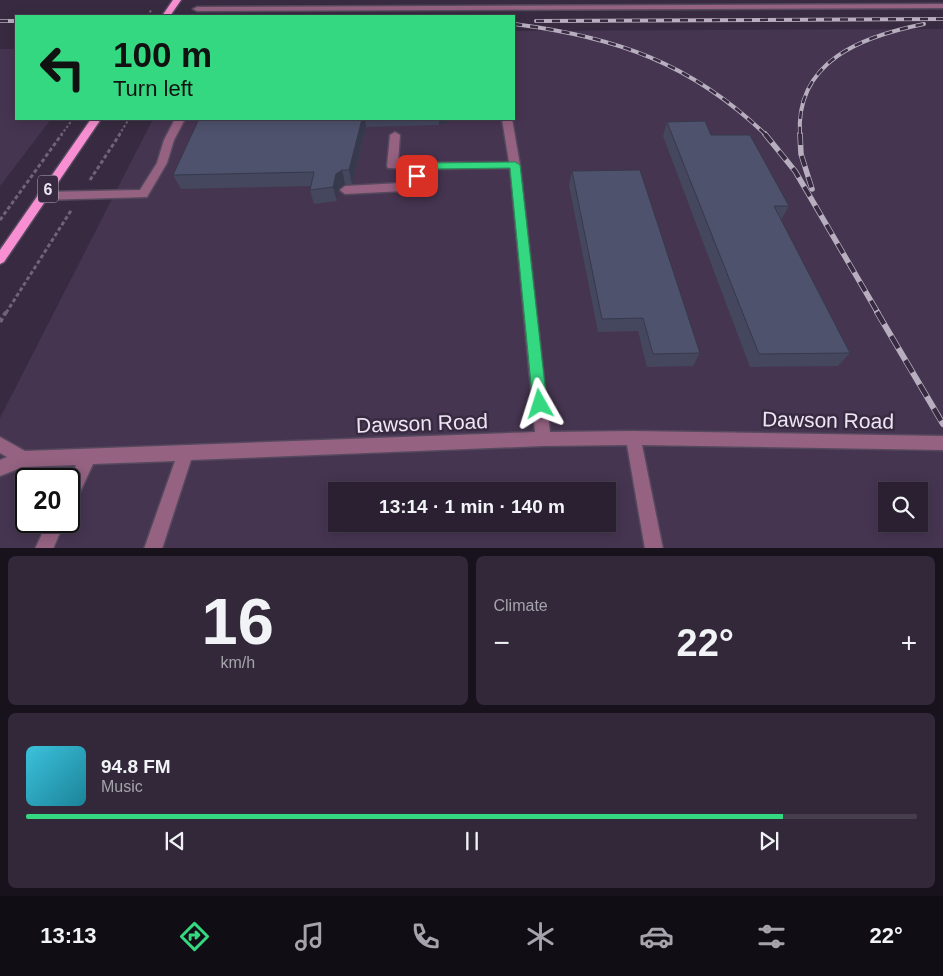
<!DOCTYPE html>
<html lang="en">
<head>
<meta charset="utf-8">
<style>
  :root { --surface:#2a2031; --page:#322839; --text:#f1f3f6; --muted:#a5a3ab; --line:#463e4d; --accent:#34d881 }
  body { margin:0; font-family:Helvetica,sans-serif; background:var(--page); color:var(--text); height:100vh; display:flex; flex-direction:column; font-size:19px; white-space:nowrap }
  * { box-sizing:border-box; margin:0 }
  p { font-size:16px; color:var(--muted) }
  .icon { flex:none; width:28px; height:28px; fill:none; stroke:currentColor; stroke-width:2; stroke-linecap:round; stroke-linejoin:round }
  .map { position:relative; height:548px; overflow:hidden }
  .sheet { display:flex; flex-direction:column; gap:8px; padding:8px; background:#17121b; flex:1 }
  .sheet>* { flex:none }
  .hud { position:absolute; left:15px; top:15px; width:500px; height:105px; border-radius:0px; box-shadow:0 2px 12px #0003,0 0 0 1px var(--line); background:#34d881; color:#111; overflow:hidden }
  .tools { position:absolute; left:878px; top:482px; display:grid; gap:10px }
  .tools a { display:grid; place-items:center; width:50px; height:50px; border-radius:0px; background:var(--surface); box-shadow:0 2px 12px #0003,0 0 0 1px var(--line); font-size:25px }
  .speed { position:absolute; left:15px; top:468px; display:flex; gap:10px; font-size:25px; font-weight:700; text-align:center }
  .speed>* { display:grid; place-content:center; width:65px; height:65px; border-radius:50%; background:var(--surface); box-shadow:0 2px 12px #0003,0 0 0 1px var(--line); line-height:1 }
  .speed .limit { border:2px solid #111; border-radius:8px; background:#fff; color:#111 }
  .pin { position:absolute; display:grid; place-items:center; width:42px; height:42px; color:#fff; margin:-21px; border-radius:10px; box-shadow:0 2px 8px #0006 }
  .me { position:absolute; width:55px; margin:-28px; rotate:354deg; stroke-linejoin:round; filter:drop-shadow(0 0 4px #0008) }
  .turn { display:flex; align-items:center; gap:18px; height:105px; padding:0 15px; font-size:22px }
  .turn .icon { width:65px; height:65px; stroke-width:2.5 }
  .turn b { display:block; font-size:35px; line-height:42px }
  .big { font-size:38px; font-weight:800; line-height:1.1 }
  .sheet .widget { flex:1; display:flex; flex-direction:column; justify-content:center; gap:8px; min-width:0; padding:0 18px; border-radius:8px; background:var(--page) }
  .sheet .dial { align-items:center; gap:0 }
  .dial b { font-size:65px; line-height:1 }
  .song { display:flex; align-items:center; gap:15px }
  .cover { width:60px; height:60px; border-radius:8px; background:linear-gradient(135deg,hsl(190 70% 55%),hsl(190 70% 35%)) }
  .played { height:5px; border-radius:2px; background:linear-gradient(90deg,var(--accent) 85%,var(--line) 85%) }
  .keys { display:flex; justify-content:space-around; direction:ltr }
  .heat { display:flex; justify-content:space-between; align-items:center; font-size:28px; direction:ltr }
  .sheet .tiles { flex:1; display:grid; gap:8px; grid-template-columns:1fr 1fr }
  .widget:last-child { grid-column:span 2 }
  .trip { position:absolute; left:328px; top:482px; width:288px; height:50px; border-radius:0px; background:var(--surface); box-shadow:0 2px 12px #0003,0 0 0 1px var(--line); font-weight:800; line-height:50px; text-align:center }
  .dock { display:flex; height:80px; justify-content:space-around; align-items:center; background:#110d14; color:var(--muted) }
  .dock .icon { width:35px; height:35px }
  .dock .on { color:var(--accent) }
  .dock b { font-size:22px; color:var(--text) }
  .map>svg:first-child { display:block }
</style>
</head>
<body>
<div class="map">
<svg width="943" height="549" viewBox="0 0 943 549">
  <rect width="100%" height="100%" fill="#382b41"/>
  <!-- built -->
  <g fill="#463551" fill-rule="evenodd">
    <path d="M943,29V548H0V418L153,119H514V31ZM26,479H69V521H26ZM336,491H606V524H336ZM886,491H919V524H886Z"/>
    <polygon points="0,49 16,49 16,119 51,119 0,186"/>
  </g>
  <g fill="none" stroke-linecap="round" stroke-linejoin="round">
    <defs>
      <g id="minor">
        <polygon points="943,4 943,8 197,11 193,9 197,7"/>
        <polygon points="175,119 185,119 174,140 167,163 147,197 43,200 37,196 43,192 140,190 157,163 164,140"/>
        <polygon points="502,119 512,119 520,165 550,432 633,431 943,436 943,450 642,445 663,549 645,549 627,445 543,446 191,460 162,549 144,549 175,461 93,464 75,503 69,505 69,480 76,465 23,467 0,476 0,460 7,457 0,453 0,437 25,451 535,432 510,168 434,169 404,191 345,194 340,190 345,186 401,183 420,169 388,168 387,166 390,135 395,132 400,135 398,163 509,162"/>
        <polygon points="48,521 65,521 53,549 35,549"/>
      </g>
      <g id="major">
        <polygon points="173,0 181,0 170,16 162,16"/>
        <polygon points="91,119 101,119 4,262 0,264 0,250"/>
      </g>
    </defs>
    <!-- minor casing -->
    <use href="#minor" stroke="#55495e" stroke-width="3"/>
    <!-- major casing -->
    <use href="#major" stroke="#55495e" stroke-width="3"/>
    <!-- path-far2 -->
    <g stroke="#6f6377" stroke-width="2" stroke-dasharray="2.5 2" stroke-linecap="butt">
      <polyline points="147,16 152,9"/>
      <polyline points="61,135 73,119"/>
      <polyline points="119,135 129,119"/>
    </g>
    <!-- path-far1 -->
    <g stroke="#6f6377" stroke-width="3" stroke-dasharray="4 2.5" stroke-linecap="butt">
      <polyline points="90,180 120,134"/>
      <polyline points="0,220 62,134"/>
      <polyline points="6,313 72,209"/>
    </g>
    <!-- path -->
    <polyline stroke="#6f6377" stroke-width="4" stroke-dasharray="4.5 3" stroke-linecap="butt" points="0,322 6,312"/>
    <!-- minor -->
    <use href="#minor" fill="#956282" fill-rule="evenodd"/>
    <!-- major -->
    <use href="#major" fill="#f88fd2" fill-rule="evenodd"/>
    <defs>
      <g id="rail-far2">
        <polyline points="0,21 16,21"/>
        <polyline points="536,21 943,19"/>
        <path d="M514,24C616,37 691,63 766,135"/>
        <path d="M800,135C795,60 864,36 924,24"/>
      </g>
      <g id="rail-far1">
        <polyline points="765,134 795,171 878,313"/>
        <polyline points="800,134 801,154 812,189"/>
      </g>
      <polyline id="rail" points="877,312 943,424"/>
    </defs>
    <!-- rail-far2 casing -->
    <use href="#rail-far2" stroke="#b7aebf" stroke-width="4"/>
    <!-- rail-far1 casing -->
    <use href="#rail-far1" stroke="#b7aebf" stroke-width="5.5"/>
    <!-- rail casing -->
    <use href="#rail" stroke="#b7aebf" stroke-width="6"/>
    <!-- rail-far2 -->
    <use href="#rail-far2" stroke="#382b41" stroke-width="2.5" stroke-dasharray="8" stroke-linecap="butt"/>
    <!-- rail-far1 -->
    <use href="#rail-far1" stroke="#382b41" stroke-width="4" stroke-dasharray="11" stroke-linecap="butt"/>
    <!-- rail -->
    <use href="#rail" stroke="#382b41" stroke-width="4.5" stroke-dasharray="14" stroke-linecap="butt"/>
  </g>
  <!-- wall -->
  <g fill="#44475d">
    <polygon points="199,119 447,119 447,123 439,125 366,127 352,184 345,184 339,189 337,201 314,204 310,190 311,186 181,189 173,175"/>
    <polygon points="667,122 711,135 789,206 781,220 850,353 838,366 750,367 663,136"/>
    <polygon points="572,171 700,353 693,366 647,367 638,331 598,332 569,185"/>
  </g>
  <!-- shaded-wall -->
  <g fill="#37394c">
    <polygon points="362,119 365,119 366,127 352,184 349,170"/>
    <polygon points="439,119 447,119 447,123 439,125"/>
    <polygon points="342,170 345,184 339,189 337,201 333,187 336,174"/>
  </g>
  <!-- building -->
  <g fill="#4f526c" stroke="#37394c">
    <polygon points="199,119 362,119 349,170 342,170 336,174 333,187 310,190 314,172 173,175"/>
    <polygon points="705,121 711,135 750,135 789,206 774,206 850,353 759,354 667,122"/>
    <polygon points="640,170 700,353 653,354 643,318 602,319 572,171"/>
  </g>
  <!-- route -->
  <polygon fill="#34d881" stroke="#228c54" points="515,162 520,165 547,404 545,408 540,410 535,408 533,404 510,168 433,169 421,178 414,178 412,176 431,163"/>
  <g text-anchor="middle" dominant-baseline="central" stroke-width="5" stroke-linejoin="round" paint-order="stroke">
    <!-- shield labels -->
    <rect fill="#382b41" stroke="#b7adbe" stroke-width="1" x="38" y="175.5" width="20" height="27" rx="4"/>
    <g font-size="16" font-weight="bold" fill="#ede5f4">
      <text x="48" y="189">6</text>
    </g>
    <!-- near-street labels -->
    <g font-size="21" fill="#ede5f4" stroke="#382b41">
      <text transform="translate(828 420) rotate(1)">Dawson Road</text>
      <text transform="translate(422 423) rotate(-2)">Dawson Road</text>
    </g>
  </g>
</svg>
<div class="tools">
<a><svg class="icon" aria-label="search" viewBox="0 0 24 24"><circle cx="10" cy="10" r="6"/><path d="M15 15l6 6"/></svg></a>
</div>
<div class="speed"><div class="limit">20</div></div>
<div class="pin" style="left:417px;top:176px;background:#d93025"><svg class="icon" aria-label="arrive" viewBox="0 0 24 24"><path d="M6 21V4h12l-3 4 3 4H6"/></svg></div>
<svg class="me" style="left:540px;top:404px" viewBox="-20 -20 40 40"><path d="M0-17L14 15 0 8-14 15z" fill="#34d881" stroke="#fff" stroke-width="4"/></svg>
<div class="trip">13:14 · 1 min · 140 m</div>
<div class="hud">
<div class="turn"><svg class="icon" aria-label="left" viewBox="0 0 24 24"><path d="M17 20v-9H6M10 6l-5 5 5 5"/></svg><div><b>100 m</b>Turn left</div></div>
</div>
</div>
<section class="sheet">
<div class="tiles">
<div class="widget dial"><b>16</b><p>km/h</p></div>
<div class="widget"><p>Climate</p>
<div class="heat"><a>−</a><b class="big">22°</b><a>+</a></div>
</div>
<div class="widget">
<div class="song"><i class="cover"></i><div><b>94.8 FM</b><p>Music</p></div></div>
<div class="played"></div>
<div class="keys"><svg class="icon" aria-label="previous" viewBox="0 0 24 24"><path d="M18 5L8 12l10 7zM5 5v14"/></svg><svg class="icon" aria-label="pause" viewBox="0 0 24 24"><path d="M8 5v14M16 5v14"/></svg><svg class="icon" aria-label="next" viewBox="0 0 24 24"><path d="M6 5l10 7-10 7zM19 5v14"/></svg></div>
</div>
</div>
</section>
<nav class="dock">
<b>13:13</b>
<svg class="icon on" aria-label="directions" viewBox="0 0 24 24"><path d="M12 3l9 9-9 9-9-9zM9 14v-3h6M13 9l2 2-2 2"/></svg>
<svg class="icon" aria-label="music" viewBox="0 0 24 24"><path d="M9 18V5l10-2v13"/><circle cx="6" cy="18" r="3"/><circle cx="16" cy="16" r="3"/></svg>
<svg class="icon" aria-label="phone" viewBox="0 0 24 24"><path d="M5 4h4l2 5-3 2q2 4 5 5l2-3 5 2v4C11 20 4 13 5 4z"/></svg>
<svg class="icon" aria-label="climate" viewBox="0 0 24 24"><path d="M12 3v18M4 7l16 10M4 17L20 7"/></svg>
<svg class="icon" aria-label="car" viewBox="0 0 24 24"><path d="M5 17H2v-5l4-1 3-4h7l3 4 3 1v5h-3M9 17h6M6 11h13"/><circle cx="7" cy="17" r="2"/><circle cx="17" cy="17" r="2"/></svg>
<svg class="icon" aria-label="filters" viewBox="0 0 24 24"><path d="M4 7h16M4 17h16"/><circle cx="9" cy="7" r="2"/><circle cx="15" cy="17" r="2"/></svg>
<b>22°</b>
</nav>
</body>
</html>
